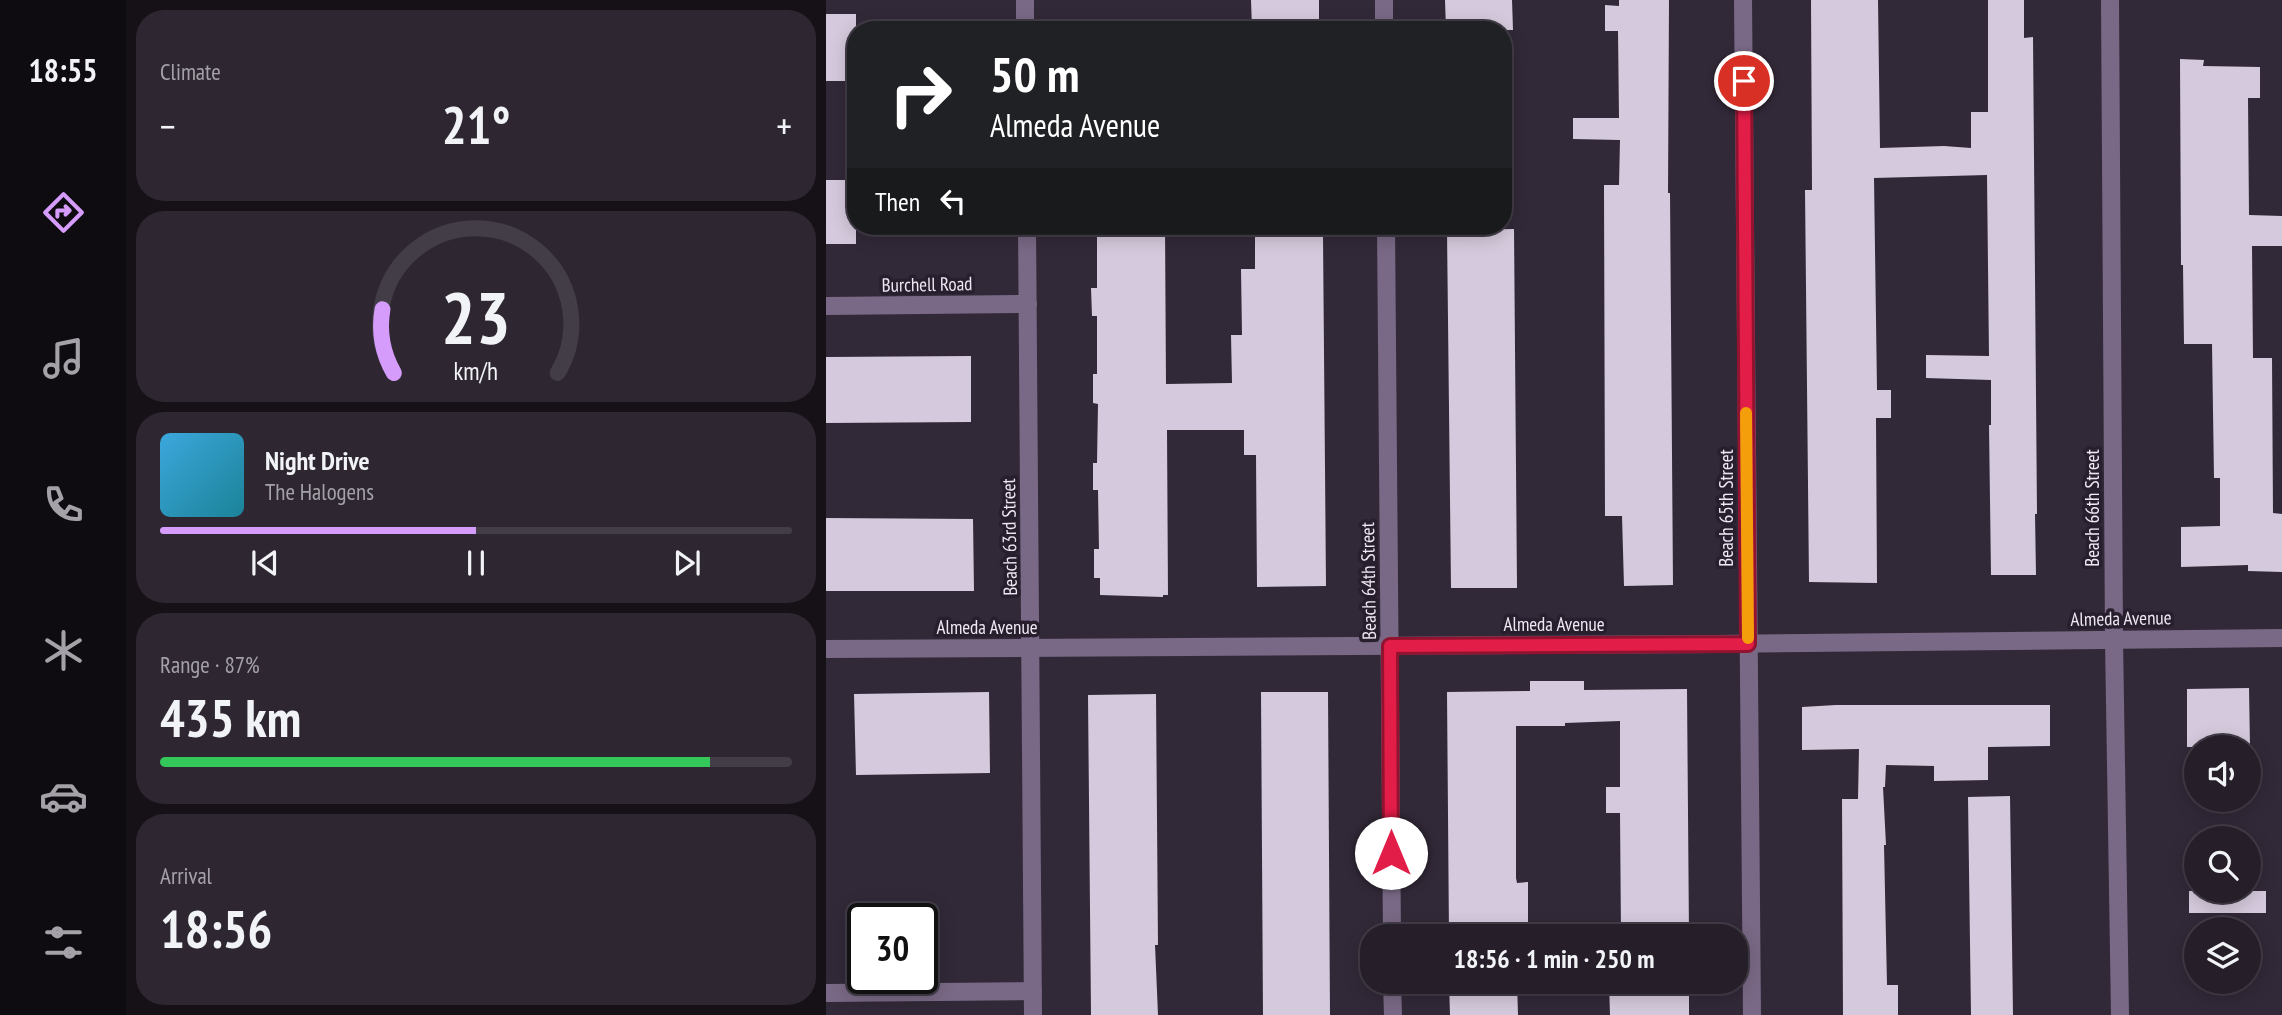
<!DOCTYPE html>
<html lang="en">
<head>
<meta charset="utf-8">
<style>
  :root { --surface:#261f2a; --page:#2e2732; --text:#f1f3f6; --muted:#a4a2a8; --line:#423d47; --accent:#d59cfb }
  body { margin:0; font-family:"PT Sans Narrow",sans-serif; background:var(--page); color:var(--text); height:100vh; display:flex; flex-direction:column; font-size:26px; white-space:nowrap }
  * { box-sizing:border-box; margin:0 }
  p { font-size:23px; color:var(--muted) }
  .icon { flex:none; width:38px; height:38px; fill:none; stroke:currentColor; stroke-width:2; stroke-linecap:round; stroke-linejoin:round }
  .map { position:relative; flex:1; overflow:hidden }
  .side { display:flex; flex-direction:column; gap:10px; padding:10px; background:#151117; width:700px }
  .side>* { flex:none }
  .banner { position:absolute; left:21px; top:21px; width:665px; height:214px; border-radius:28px; box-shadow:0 4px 18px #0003,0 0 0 2px var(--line); background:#202124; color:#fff; overflow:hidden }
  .buttons { position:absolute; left:1358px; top:735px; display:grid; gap:14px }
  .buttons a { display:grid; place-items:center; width:77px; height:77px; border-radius:50%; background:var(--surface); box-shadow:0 4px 18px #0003,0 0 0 2px var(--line); font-size:35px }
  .speed { position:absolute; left:21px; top:903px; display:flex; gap:14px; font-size:35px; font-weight:700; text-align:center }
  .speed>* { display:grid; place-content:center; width:91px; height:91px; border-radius:50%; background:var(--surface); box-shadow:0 4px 18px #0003,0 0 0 2px var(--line); line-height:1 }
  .speed .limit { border:4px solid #111; border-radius:10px; background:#fff; color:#111 }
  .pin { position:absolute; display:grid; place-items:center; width:60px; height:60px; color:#fff; margin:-30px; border:4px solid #fff; border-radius:50%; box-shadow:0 2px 7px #0007 }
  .me { position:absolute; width:77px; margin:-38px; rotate:0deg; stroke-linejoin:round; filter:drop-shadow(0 0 5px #0008) }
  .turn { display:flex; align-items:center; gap:24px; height:147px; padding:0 28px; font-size:32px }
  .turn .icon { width:91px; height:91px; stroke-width:2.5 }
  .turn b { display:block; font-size:49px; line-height:60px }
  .then { display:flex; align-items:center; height:66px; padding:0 28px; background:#0003; gap:14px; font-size:26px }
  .big { font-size:52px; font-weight:800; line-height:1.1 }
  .side .card { flex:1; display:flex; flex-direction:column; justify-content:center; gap:10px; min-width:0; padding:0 24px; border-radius:28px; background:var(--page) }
  .side .dial { align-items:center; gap:0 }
  .dial svg { height:182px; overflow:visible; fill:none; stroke:var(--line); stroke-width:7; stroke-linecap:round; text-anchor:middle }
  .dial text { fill:var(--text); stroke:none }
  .song { display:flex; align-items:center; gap:21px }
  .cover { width:84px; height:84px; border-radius:10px; background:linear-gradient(135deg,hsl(200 70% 55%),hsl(190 70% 35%)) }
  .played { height:7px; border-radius:4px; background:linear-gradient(90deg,var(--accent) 50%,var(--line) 50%) }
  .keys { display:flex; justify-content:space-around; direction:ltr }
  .heat { display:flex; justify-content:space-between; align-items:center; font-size:38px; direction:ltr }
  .charge { height:10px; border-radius:5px; background:linear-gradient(90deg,#34c759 87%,var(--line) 0) }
  .trip { position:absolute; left:534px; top:924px; width:388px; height:70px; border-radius:28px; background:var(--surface); box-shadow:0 4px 18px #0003,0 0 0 2px var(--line); font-weight:800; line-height:70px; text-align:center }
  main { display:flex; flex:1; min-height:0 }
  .tabs { display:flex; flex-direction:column; width:126px; justify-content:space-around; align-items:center; background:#0f0c11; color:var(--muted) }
  .tabs .icon { width:49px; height:49px }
  .tabs .on { color:var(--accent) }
  .tabs b { font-size:32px; color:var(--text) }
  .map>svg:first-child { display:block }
</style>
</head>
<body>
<main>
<nav class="tabs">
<b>18:55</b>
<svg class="icon on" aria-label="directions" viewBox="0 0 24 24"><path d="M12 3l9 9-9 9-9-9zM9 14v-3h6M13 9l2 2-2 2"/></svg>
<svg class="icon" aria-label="music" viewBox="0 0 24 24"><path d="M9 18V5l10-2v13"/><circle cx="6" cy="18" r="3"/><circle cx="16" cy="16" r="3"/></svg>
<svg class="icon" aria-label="phone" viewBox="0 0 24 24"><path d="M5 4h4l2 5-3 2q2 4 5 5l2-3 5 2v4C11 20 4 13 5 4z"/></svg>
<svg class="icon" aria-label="climate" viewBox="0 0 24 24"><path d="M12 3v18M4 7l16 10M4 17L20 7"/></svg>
<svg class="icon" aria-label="car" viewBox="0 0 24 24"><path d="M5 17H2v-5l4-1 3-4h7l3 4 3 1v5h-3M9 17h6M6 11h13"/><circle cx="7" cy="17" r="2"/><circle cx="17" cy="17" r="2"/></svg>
<svg class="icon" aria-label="filters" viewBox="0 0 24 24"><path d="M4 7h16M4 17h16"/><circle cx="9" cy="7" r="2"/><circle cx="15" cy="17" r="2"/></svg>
</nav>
<section class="side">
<div class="card"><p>Climate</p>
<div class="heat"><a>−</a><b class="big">21°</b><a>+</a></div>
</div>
<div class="card dial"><svg viewBox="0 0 100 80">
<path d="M14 69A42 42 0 1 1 86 69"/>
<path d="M14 69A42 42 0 0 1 9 41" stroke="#d59cfb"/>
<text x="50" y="56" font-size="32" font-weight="700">23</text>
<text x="50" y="72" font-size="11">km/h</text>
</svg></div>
<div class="card">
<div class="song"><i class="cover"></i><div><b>Night Drive</b><p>The Halogens</p></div></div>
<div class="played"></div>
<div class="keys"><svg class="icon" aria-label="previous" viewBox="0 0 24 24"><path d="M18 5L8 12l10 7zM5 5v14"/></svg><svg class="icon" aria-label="pause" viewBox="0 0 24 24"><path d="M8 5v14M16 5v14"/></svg><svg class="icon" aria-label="next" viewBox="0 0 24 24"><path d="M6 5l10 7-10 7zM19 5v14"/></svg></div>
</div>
<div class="card"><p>Range · 87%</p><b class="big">435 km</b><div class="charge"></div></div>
<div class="card"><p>Arrival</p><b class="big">18:56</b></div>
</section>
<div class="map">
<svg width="1456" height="1015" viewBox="0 0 1456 1015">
  <rect width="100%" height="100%" fill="#322938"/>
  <!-- building -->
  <g fill="#d5cadd">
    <polygon points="425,0 493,0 493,28 426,29"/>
    <polygon points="619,0 686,0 687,30 620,30"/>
    <polygon points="793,0 843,0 842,193 844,193 847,585 798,586 796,516 779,516 778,185 793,185 794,140 747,139 747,118 793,118 792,31 779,31 779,5 793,6"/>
    <polygon points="985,0 1052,0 1054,148 1118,146 1145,148 1145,112 1162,112 1162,0 1198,0 1198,38 1207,37 1211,514 1209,514 1210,575 1165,575 1163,425 1165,425 1165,380 1100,378 1100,355 1163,356 1161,175 1048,178 1051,390 1065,390 1065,418 1050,418 1051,583 983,582 979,190 986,190"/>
    <rect x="0" y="14" width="30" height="67"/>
    <polygon points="1354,59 1378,60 1377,66 1434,67 1434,98 1422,98 1423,215 1456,216 1456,246 1426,246 1427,358 1446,358 1447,513 1456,514 1456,572 1422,571 1422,565 1355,567 1355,527 1394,526 1394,478 1388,478 1386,344 1358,344 1357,265 1355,265"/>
    <rect x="0" y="180" width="30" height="64"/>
    <polygon points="271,226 339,226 340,384 406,383 405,335 416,335 415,269 429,269 429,236 497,235 500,586 431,587 430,455 418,455 418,430 341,430 342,595 337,595 337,597 274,595 274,578 268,578 268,549 273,549 272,490 267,490 267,463 271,463 272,404 267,403 267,374 271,374 271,316 266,316 265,288 271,288"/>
    <polygon points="688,229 691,588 625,588 621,230"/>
    <polygon points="145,356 145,422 0,423 0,357"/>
    <polygon points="0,518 147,519 148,591 0,591"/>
    <polygon points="704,681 758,681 758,690 861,689 863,936 795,936 794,813 780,813 780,787 794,787 794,721 739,723 739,726 690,726 690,878 691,883 702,882 702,936 623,936 621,692 704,691"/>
    <polygon points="1423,688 1424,747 1361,747 1361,689"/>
    <polygon points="163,692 164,773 30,775 28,694"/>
    <polygon points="435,692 502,692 504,1015 437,1015"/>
    <polygon points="330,694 332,945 329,945 332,1015 265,1015 262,695"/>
    <polygon points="1010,705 1224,705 1224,746 1162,747 1162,780 1108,781 1108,766 1060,765 1059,787 1057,787 1060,845 1058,845 1061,985 1072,985 1072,1015 1017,1015 1016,799 1032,799 1033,749 976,750 976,707"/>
    <polygon points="1184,796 1187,1015 1145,1015 1142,797"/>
    <rect x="1363" y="891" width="77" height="22"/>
    <polygon points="623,982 691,982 692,1015 624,1015"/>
    <polygon points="783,982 863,982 863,1015 784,1015"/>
  </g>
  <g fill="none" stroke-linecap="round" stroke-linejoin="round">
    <!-- minor -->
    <g stroke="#7a6986" stroke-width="18">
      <polyline points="199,0 199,30"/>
      <polyline points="558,0 558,30"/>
      <polyline points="917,0 926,1015"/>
      <polyline points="1284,0 1288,639 1294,1015"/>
      <polyline points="201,226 207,1015"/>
      <polyline points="560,226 566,936"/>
      <polyline points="0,306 202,304"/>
      <polyline points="0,649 890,644 1456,638"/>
      <polyline points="566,982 567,1015"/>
      <polyline points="0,993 207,991"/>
    </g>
  </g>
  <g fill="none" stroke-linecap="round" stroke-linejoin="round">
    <defs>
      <polyline id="route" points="565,853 564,646 922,644 918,81"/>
    </defs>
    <!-- route casing -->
    <use href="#route" stroke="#92132f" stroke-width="18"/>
    <!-- route -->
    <use href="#route" stroke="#e11d48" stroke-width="12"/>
    <!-- slow -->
    <polyline stroke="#f59e0b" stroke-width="12" points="920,413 922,638"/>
  </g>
  <g text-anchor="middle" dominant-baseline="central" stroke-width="7" stroke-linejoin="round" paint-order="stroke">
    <!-- street labels -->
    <g font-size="19" fill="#eee8f2" stroke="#281f2e">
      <text transform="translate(101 284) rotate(-1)">Burchell Road</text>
      <text transform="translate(900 508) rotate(-90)">Beach 65th Street</text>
      <text transform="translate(1266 508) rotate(-90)">Beach 66th Street</text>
      <text transform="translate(183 537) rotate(-91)">Beach 63rd Street</text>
      <text transform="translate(542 581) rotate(-91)">Beach 64th Street</text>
      <text transform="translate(1295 618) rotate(-1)">Almeda Avenue</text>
      <text x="728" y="624">Almeda Avenue</text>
      <text x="161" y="627">Almeda Avenue</text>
    </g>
  </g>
</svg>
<div class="buttons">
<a><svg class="icon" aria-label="sound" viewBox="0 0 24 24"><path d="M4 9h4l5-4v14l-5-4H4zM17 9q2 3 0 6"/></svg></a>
<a><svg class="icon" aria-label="search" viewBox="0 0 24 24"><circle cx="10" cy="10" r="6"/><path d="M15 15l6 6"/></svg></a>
<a><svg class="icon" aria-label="layers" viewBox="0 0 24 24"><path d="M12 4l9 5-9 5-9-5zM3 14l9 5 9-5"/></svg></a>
</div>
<div class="speed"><div class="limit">30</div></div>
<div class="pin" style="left:918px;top:81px;background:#d93025"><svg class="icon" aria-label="arrive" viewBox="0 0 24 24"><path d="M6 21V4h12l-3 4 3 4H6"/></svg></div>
<svg class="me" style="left:565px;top:853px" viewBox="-20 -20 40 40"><circle r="19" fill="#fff"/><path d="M0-13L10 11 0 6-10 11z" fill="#e11d48"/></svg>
<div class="trip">18:56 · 1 min · 250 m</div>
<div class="banner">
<div class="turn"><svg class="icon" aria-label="right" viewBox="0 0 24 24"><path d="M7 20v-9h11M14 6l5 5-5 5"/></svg><div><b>50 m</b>Almeda Avenue</div></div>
<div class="then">Then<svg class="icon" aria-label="left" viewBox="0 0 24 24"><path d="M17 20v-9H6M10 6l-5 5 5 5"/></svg></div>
</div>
</div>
</main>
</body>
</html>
